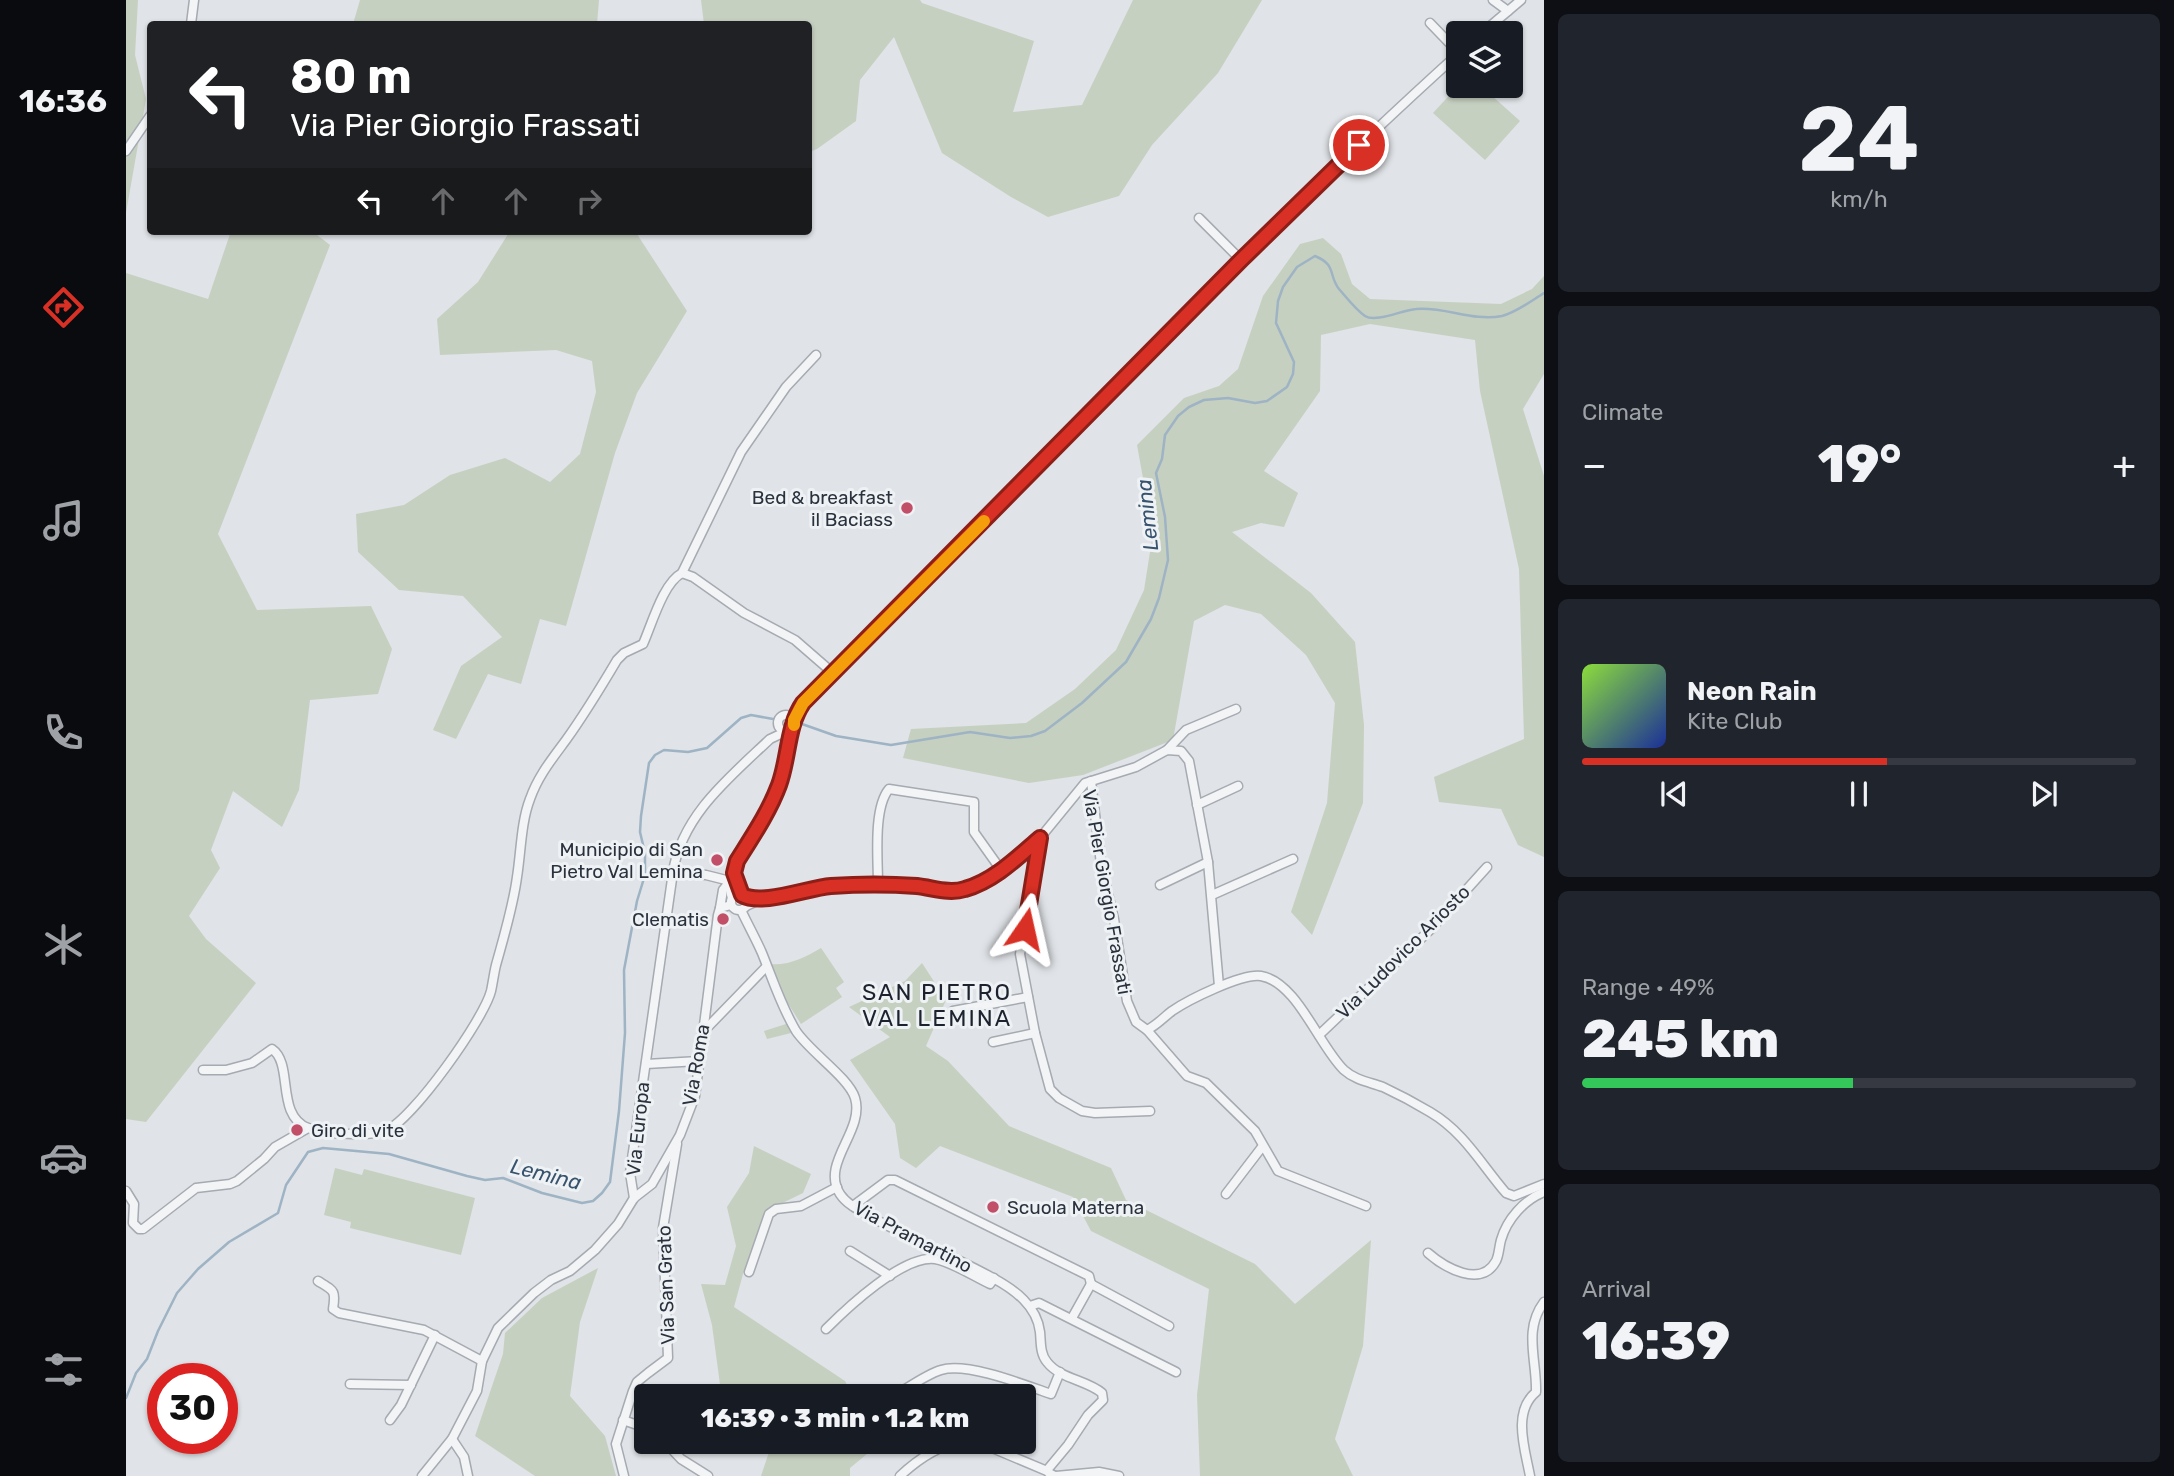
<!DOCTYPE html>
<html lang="en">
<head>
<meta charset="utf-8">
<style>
  :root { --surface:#171b24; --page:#20242c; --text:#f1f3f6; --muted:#9ea1a6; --line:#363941; --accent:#d93025 }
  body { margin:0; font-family:Rubik,sans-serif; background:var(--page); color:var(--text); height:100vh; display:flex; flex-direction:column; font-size:26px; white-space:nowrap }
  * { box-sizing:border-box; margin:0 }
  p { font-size:23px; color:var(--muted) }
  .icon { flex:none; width:38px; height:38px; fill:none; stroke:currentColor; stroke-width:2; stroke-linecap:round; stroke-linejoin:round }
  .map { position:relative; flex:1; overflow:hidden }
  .side { display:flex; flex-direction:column; gap:14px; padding:14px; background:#0d0f14; width:630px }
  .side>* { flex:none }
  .hud { position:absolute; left:21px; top:21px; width:665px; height:214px; border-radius:7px; box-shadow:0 2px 5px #0004; background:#202124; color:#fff; overflow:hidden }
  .fabs { position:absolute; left:1320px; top:21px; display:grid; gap:14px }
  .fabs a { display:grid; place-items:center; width:77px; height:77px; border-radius:7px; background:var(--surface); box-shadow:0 2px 5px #0004; font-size:35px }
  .speed { position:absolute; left:21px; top:1363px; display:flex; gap:14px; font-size:35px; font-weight:700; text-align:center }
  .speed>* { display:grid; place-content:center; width:91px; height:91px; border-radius:50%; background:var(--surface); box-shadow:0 2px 5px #0004; line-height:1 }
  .speed .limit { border:10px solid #d22; background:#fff; color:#111 }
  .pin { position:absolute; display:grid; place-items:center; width:60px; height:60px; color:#fff; margin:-30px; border:4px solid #fff; border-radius:50%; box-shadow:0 2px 7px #0007 }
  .me { position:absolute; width:77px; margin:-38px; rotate:11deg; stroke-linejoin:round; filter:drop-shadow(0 0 5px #0008) }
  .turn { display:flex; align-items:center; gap:24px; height:147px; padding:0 28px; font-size:32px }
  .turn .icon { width:91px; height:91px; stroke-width:2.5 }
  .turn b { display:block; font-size:49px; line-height:60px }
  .lanes { display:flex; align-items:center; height:66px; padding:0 28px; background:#0003; justify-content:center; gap:35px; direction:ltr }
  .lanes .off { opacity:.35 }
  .big { font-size:52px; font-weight:800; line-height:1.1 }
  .side .card { flex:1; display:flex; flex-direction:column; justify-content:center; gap:10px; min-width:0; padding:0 24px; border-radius:10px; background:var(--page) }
  .side .dial { align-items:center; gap:0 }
  .dial b { font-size:91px; line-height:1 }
  .song { display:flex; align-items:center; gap:21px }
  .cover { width:84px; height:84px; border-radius:10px; background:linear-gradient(135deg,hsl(90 70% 55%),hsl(230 70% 35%)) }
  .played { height:7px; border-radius:4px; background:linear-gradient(90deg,var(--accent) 55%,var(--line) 55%) }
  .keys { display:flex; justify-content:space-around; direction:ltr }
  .heat { display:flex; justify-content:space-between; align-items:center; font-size:38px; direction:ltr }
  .charge { height:10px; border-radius:5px; background:linear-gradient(90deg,#34c759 49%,var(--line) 0) }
  .trip { position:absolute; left:508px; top:1384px; width:402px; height:70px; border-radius:7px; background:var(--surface); box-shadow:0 2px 5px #0004; font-weight:800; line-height:70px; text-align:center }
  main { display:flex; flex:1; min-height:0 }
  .dock { display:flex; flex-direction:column; width:126px; justify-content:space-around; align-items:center; background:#090b0e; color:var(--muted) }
  .dock .icon { width:49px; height:49px }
  .dock .current { color:var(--accent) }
  .dock b { font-size:32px; color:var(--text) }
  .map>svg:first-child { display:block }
</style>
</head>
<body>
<main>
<nav class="dock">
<b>16:36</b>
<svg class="icon current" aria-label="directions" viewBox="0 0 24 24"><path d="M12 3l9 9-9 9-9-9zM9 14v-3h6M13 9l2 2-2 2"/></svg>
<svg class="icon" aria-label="music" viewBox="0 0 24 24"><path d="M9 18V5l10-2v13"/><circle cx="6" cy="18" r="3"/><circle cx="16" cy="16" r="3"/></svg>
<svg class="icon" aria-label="phone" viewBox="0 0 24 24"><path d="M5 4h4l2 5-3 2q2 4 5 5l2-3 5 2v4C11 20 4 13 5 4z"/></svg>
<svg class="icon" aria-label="climate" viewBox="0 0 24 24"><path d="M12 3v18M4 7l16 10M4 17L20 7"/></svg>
<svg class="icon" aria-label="car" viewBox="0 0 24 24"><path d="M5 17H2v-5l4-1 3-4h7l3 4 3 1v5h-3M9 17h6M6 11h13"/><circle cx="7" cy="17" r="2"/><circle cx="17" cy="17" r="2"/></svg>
<svg class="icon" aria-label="filters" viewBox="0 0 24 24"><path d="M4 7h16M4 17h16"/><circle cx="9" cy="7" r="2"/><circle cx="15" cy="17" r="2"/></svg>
</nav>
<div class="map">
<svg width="1418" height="1476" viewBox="0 0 1418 1476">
  <rect width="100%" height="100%" fill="#e0e3e7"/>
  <!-- green -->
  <g fill="#c6d0c1">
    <polygon points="0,0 12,0 9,55 20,99 0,213"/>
    <polygon points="234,0 473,0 471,24 227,24"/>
    <polygon points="575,0 794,0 796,3 908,41 887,112 956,105 1007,0 1136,0 1092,73 1026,145 993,196 922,217 885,197 816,153 768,37 734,80 730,121 691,149 683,152 682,24 578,24"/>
    <polygon points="1332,86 1355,86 1394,121 1359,160 1307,113"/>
    <polygon points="110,231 186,231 204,245 92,534 131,610 245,606 266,649 252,694 184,700 173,790 156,827 107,791 85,850 94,868 63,916 80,939 130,983 20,1122 0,1119 0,273 82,299 104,234"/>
    <polygon points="384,231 509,231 561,311 511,393 489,453 440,626 414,619 395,684 362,674 330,739 307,730 335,666 376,637 337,596 273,590 232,552 230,514 278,505 324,475 379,458 424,482 454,454 470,392 466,361 430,350 314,355 311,319 352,282"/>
    <polygon points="1197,238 1215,254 1226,284 1244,299 1375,304 1406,289 1418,276 1418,374 1397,409 1418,476 1418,857 1392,845 1375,809 1313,802 1308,777 1398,739 1393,569 1354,391 1349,340 1244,324 1195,335 1194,391 1138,471 1172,493 1158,527 1135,523 1106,532 1185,593 1229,642 1238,725 1237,803 1186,935 1165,912 1201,803 1209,703 1180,655 1135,614 1099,605 1068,621 1047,740 957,775 903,783 777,758 785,729 900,723 949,689 990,650 1018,590 1027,533 1011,445 1058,398 1093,386 1112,369 1137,296 1174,244"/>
    <path d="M695,948L718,982L710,988L716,997L675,1024L651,986L654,984L644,964C662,966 680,957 695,948Z"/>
    <polygon points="796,963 820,1000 800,1046 822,1061 883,1126 985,1168 1000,1200 1129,1264 1169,1304 1245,1240 1237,1346 1209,1439 1227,1476 1074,1476 1071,1395 1083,1289 965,1231 947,1197 814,1146 790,1168 774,1158 769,1124 724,1060 764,1037 723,1007 779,981"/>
    <polygon points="660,1024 665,1033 641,1039 638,1031"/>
    <polygon points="628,1146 685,1174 677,1193 640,1211 617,1274 608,1307 719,1381 727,1396 598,1396 595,1392 586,1325 575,1284 599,1285 610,1246 601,1207 623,1173"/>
    <polygon points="209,1168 236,1175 238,1169 349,1198 335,1255 224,1228 225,1222 198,1215"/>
    <polygon points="472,1268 454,1322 444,1396 479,1436 490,1476 409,1476 349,1436 377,1354 379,1333 416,1298"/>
    <polygon points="635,1442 751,1442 753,1444 724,1468 724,1476 635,1476 643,1452"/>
  </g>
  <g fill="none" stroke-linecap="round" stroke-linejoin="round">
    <!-- stream -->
    <g stroke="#9eb3c4" stroke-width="2.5">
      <path d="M676,724L710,736L765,745L844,732L884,738L905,736L919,731L956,703L1000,662L1025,619L1033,598L1042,560L1039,517L1030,473L1036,459L1039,435L1052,416L1063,407L1078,400L1102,398L1129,403L1141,401L1161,387L1167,374L1168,362L1150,323L1152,301L1157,287L1171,267L1189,256C1211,265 1202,275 1213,289C1220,297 1230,310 1239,316C1250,323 1276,310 1290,309C1318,306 1347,322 1376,316C1391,312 1405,301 1418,293"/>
      <polyline points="0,1398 10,1373 21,1359 32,1331 51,1293 72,1269 103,1242 152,1213 160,1185 182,1152 197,1148 263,1154 341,1176 359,1180 377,1178 416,1193 456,1203 467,1201 476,1193 484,1182 493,1111 499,1033 498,970 511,901 519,875 519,853 514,832 515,816 523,763 529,755 538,750 562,752 581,748 615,718 625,715 647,719"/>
    </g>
    <defs>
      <g id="minor">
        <polyline points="1367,0 1382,11"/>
        <polyline points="1304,23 1332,52"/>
        <polyline points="65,24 68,0"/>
        <polyline points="1356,33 1395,0"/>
        <polyline points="0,151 24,116"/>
        <polyline points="1073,218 1115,260"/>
        <polyline points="556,573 567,577 618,613 669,640 707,673"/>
        <circle cx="660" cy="723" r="8"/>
        <path d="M668,720L677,703C895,486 1104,260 1332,54"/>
        <polyline points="1041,750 1060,730 1110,709"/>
        <path d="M965,781L975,864L988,919L1001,1001L1010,1022L1021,1030C1031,1025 1038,1017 1046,1011C1062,1000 1116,973 1135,976C1171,982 1193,1046 1218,1070C1229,1080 1243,1082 1257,1087C1272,1094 1289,1103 1304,1112C1338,1132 1355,1164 1380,1193L1388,1196L1418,1184"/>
        <polyline points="1071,805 1112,786"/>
        <polyline points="914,838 913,854 894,954 909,1033 924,1089 933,1098 956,1111 969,1113 1024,1111"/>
        <polyline points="547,872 580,875 604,881 597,890 594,908"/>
        <polyline points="608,873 616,895"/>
        <path d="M752,884C752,859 747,808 763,789L848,802V832L875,870"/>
        <polyline points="1034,885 1082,862"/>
        <circle cx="613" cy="902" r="8"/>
        <polyline points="1086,895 1167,859"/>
        <path d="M606,898C596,872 639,817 650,791C657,775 666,746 666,729"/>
        <polyline points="620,906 638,898 704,886 752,884 795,887 824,892 836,890 849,886 875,870 914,838 959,783 1010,767 1041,750 1055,751 1063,761 1082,862 1093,986"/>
        <path d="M615,910C622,925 630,939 636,953C647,980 655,1006 670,1031C684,1052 723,1078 729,1098C739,1131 694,1163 714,1194C722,1206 737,1212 749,1219C787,1240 829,1257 867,1278C889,1290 911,1306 914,1332C915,1342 914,1354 921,1362C934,1379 961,1380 976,1393L977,1400L962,1415L942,1445L922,1469L923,1473L929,1476"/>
        <polyline points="827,1011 902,997"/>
        <polyline points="1021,1030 1061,1076 1080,1083 1129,1131 1152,1171 1240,1206"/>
        <polyline points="576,1033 640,967"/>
        <polyline points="1193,1035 1305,929 1361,867"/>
        <polyline points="867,1042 909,1033"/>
        <polyline points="520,1064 573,1061"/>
        <path d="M77,1070H100L126,1063L146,1049C168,1064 149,1115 182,1128C199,1134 245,1137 261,1130C287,1119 358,1019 365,991C367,982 368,973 370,965C378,936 387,907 391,877C395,852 395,822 404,799C412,776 426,759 440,740C458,715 475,687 491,660L498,653L517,644C526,624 537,583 556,573L615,452L660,387L690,355"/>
        <polyline points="0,1191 8,1204 7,1223 13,1229 17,1229 70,1188 104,1184 111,1181 138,1159 149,1147 182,1128"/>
        <polyline points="1100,1194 1136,1147"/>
        <path d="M508,1198L504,1173L547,872C556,815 604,777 644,739L659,732"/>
        <polyline points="727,1206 762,1180 769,1180 963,1276 965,1284"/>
        <polyline points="724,1251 764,1276"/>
        <path d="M1302,1253C1318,1267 1355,1289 1370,1261C1373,1255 1373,1247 1375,1240C1381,1219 1398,1200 1418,1192"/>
        <polyline points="623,1272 643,1214 650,1209 675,1206 711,1187"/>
        <path d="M192,1281C208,1291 210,1290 207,1309L213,1313L298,1330L356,1361"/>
        <polyline points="965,1284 1043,1326"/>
        <polyline points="904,1306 913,1303 1050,1372"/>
        <polyline points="946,1318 965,1284"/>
        <path d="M700,1329C721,1308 777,1255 809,1259C824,1261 849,1277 864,1284L868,1278"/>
        <polyline points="224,1384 285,1385"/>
        <path d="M768,1396C782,1388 799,1375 815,1370C841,1362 899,1385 925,1394L934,1372"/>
        <polyline points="264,1420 275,1405 309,1335"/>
        <polyline points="497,1420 520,1428"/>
        <polyline points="326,1439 338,1457 342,1476"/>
        <polyline points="539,1442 555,1459 582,1476"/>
        <polyline points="852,1442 921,1471"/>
        <polyline points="296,1476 326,1439 351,1391 356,1361 372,1328 408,1293 425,1280 444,1271 469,1250 492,1224 508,1198 526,1184 554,1135 569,1096 592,915 594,908 605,905"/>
        <polyline points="498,1476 490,1444 507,1391 511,1382 522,1373 542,1358 537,1228 551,1144"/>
        <path d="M774,1476C790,1461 811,1446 834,1442"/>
        <polyline points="930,1476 973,1472 993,1476"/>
        <path d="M1404,1476C1399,1449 1386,1412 1410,1392C1411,1360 1397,1330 1418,1302"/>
      </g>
    </defs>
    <!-- minor casing -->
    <use href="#minor" stroke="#a6aab1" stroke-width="11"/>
    <!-- minor -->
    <use href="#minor" stroke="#f2f4f6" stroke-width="8"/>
  </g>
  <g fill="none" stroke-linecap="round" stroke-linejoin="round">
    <defs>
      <path id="route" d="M899,929L914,838C892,857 868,881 839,889C823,894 808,888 791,886C763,884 734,884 705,886C681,888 636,906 616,895L608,873L611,861C626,837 643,812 653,785C663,758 661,726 677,703L1115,260L1233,145"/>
    </defs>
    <!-- route casing -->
    <use href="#route" stroke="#8d1f18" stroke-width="18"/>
    <!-- route -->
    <use href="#route" stroke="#d93025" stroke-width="12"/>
    <!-- slow -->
    <polyline stroke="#f59e0b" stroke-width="12" points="668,725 668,720 677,703 858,521"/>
  </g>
  <!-- markers -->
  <g fill="#c14f68" stroke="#eff2f5" stroke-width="2.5">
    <circle cx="781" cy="508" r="7"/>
    <circle cx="591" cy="860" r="7"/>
    <circle cx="597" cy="919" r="7"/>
    <circle cx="171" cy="1130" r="7"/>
    <circle cx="867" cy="1207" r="7"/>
  </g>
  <g text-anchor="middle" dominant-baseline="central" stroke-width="6" stroke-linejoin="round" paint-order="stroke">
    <!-- poi labels -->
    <g font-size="19" fill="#2a323d" stroke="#eff2f5" text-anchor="end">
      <text x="767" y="497">Bed &amp; breakfast<tspan x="767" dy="22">il Baciass</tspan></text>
      <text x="577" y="849">Municipio di San<tspan x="577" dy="22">Pietro Val Lemina</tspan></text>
      <text x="583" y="919">Clematis</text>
      <text x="185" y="1130" text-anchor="start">Giro di vite</text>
      <text x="881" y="1207" text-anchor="start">Scuola Materna</text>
    </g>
    <!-- street labels -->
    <g font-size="19" fill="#2a323d" stroke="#eff2f5">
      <text transform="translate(981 892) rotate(80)">Via Pier Giorgio Frassati</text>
      <text transform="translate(1277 952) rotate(-45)">Via Ludovico Ariosto</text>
      <text transform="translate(570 1065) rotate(-80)">Via Roma</text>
      <text transform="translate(512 1129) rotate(-84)">Via Europa</text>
      <text transform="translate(787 1237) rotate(28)">Via Pramartino</text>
      <text transform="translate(540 1285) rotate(-92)">Via San Grato</text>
    </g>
    <!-- water labels -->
    <g font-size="21" font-style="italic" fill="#38536d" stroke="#eff2f5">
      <text transform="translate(1021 515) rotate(-96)">Lemina</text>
      <text transform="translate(420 1174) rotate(14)">Lemina</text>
    </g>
    <!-- quarter labels -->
    <g font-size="23" letter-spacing="2" fill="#1c232e" stroke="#eff2f5">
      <text x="811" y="992">SAN PIETRO<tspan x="811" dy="26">VAL LEMINA</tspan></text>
    </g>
  </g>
</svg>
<div class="fabs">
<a><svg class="icon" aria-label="layers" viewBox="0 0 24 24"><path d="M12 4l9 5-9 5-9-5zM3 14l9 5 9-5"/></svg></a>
</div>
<div class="speed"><div class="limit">30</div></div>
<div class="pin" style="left:1233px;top:145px;background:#d93025"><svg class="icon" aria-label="arrive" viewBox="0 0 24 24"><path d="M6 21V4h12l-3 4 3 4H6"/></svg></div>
<svg class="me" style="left:899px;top:929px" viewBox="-20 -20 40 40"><path d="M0-17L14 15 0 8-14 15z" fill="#d93025" stroke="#fff" stroke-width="4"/></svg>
<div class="trip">16:39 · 3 min · 1.2 km</div>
<div class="hud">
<div class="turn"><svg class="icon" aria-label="left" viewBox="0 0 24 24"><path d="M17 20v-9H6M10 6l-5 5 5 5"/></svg><div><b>80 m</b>Via Pier Giorgio Frassati</div></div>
<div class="lanes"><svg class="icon" aria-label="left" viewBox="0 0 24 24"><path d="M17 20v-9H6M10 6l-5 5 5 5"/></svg><svg class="icon off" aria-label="ahead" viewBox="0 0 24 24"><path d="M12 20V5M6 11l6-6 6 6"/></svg><svg class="icon off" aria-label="ahead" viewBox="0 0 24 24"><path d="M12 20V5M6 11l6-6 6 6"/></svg><svg class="icon off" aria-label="right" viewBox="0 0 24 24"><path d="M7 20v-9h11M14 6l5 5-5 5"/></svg></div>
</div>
</div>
<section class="side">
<div class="card dial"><b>24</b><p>km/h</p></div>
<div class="card"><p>Climate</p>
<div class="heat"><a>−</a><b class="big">19°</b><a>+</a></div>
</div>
<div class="card">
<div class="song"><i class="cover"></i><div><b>Neon Rain</b><p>Kite Club</p></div></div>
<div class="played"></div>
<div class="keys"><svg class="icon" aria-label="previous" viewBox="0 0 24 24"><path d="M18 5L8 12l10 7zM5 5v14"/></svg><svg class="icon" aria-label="pause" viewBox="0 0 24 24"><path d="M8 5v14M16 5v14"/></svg><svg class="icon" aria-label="next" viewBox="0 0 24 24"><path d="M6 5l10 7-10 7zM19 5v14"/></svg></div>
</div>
<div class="card"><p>Range · 49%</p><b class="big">245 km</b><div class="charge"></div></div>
<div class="card"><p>Arrival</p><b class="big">16:39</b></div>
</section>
</main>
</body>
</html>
